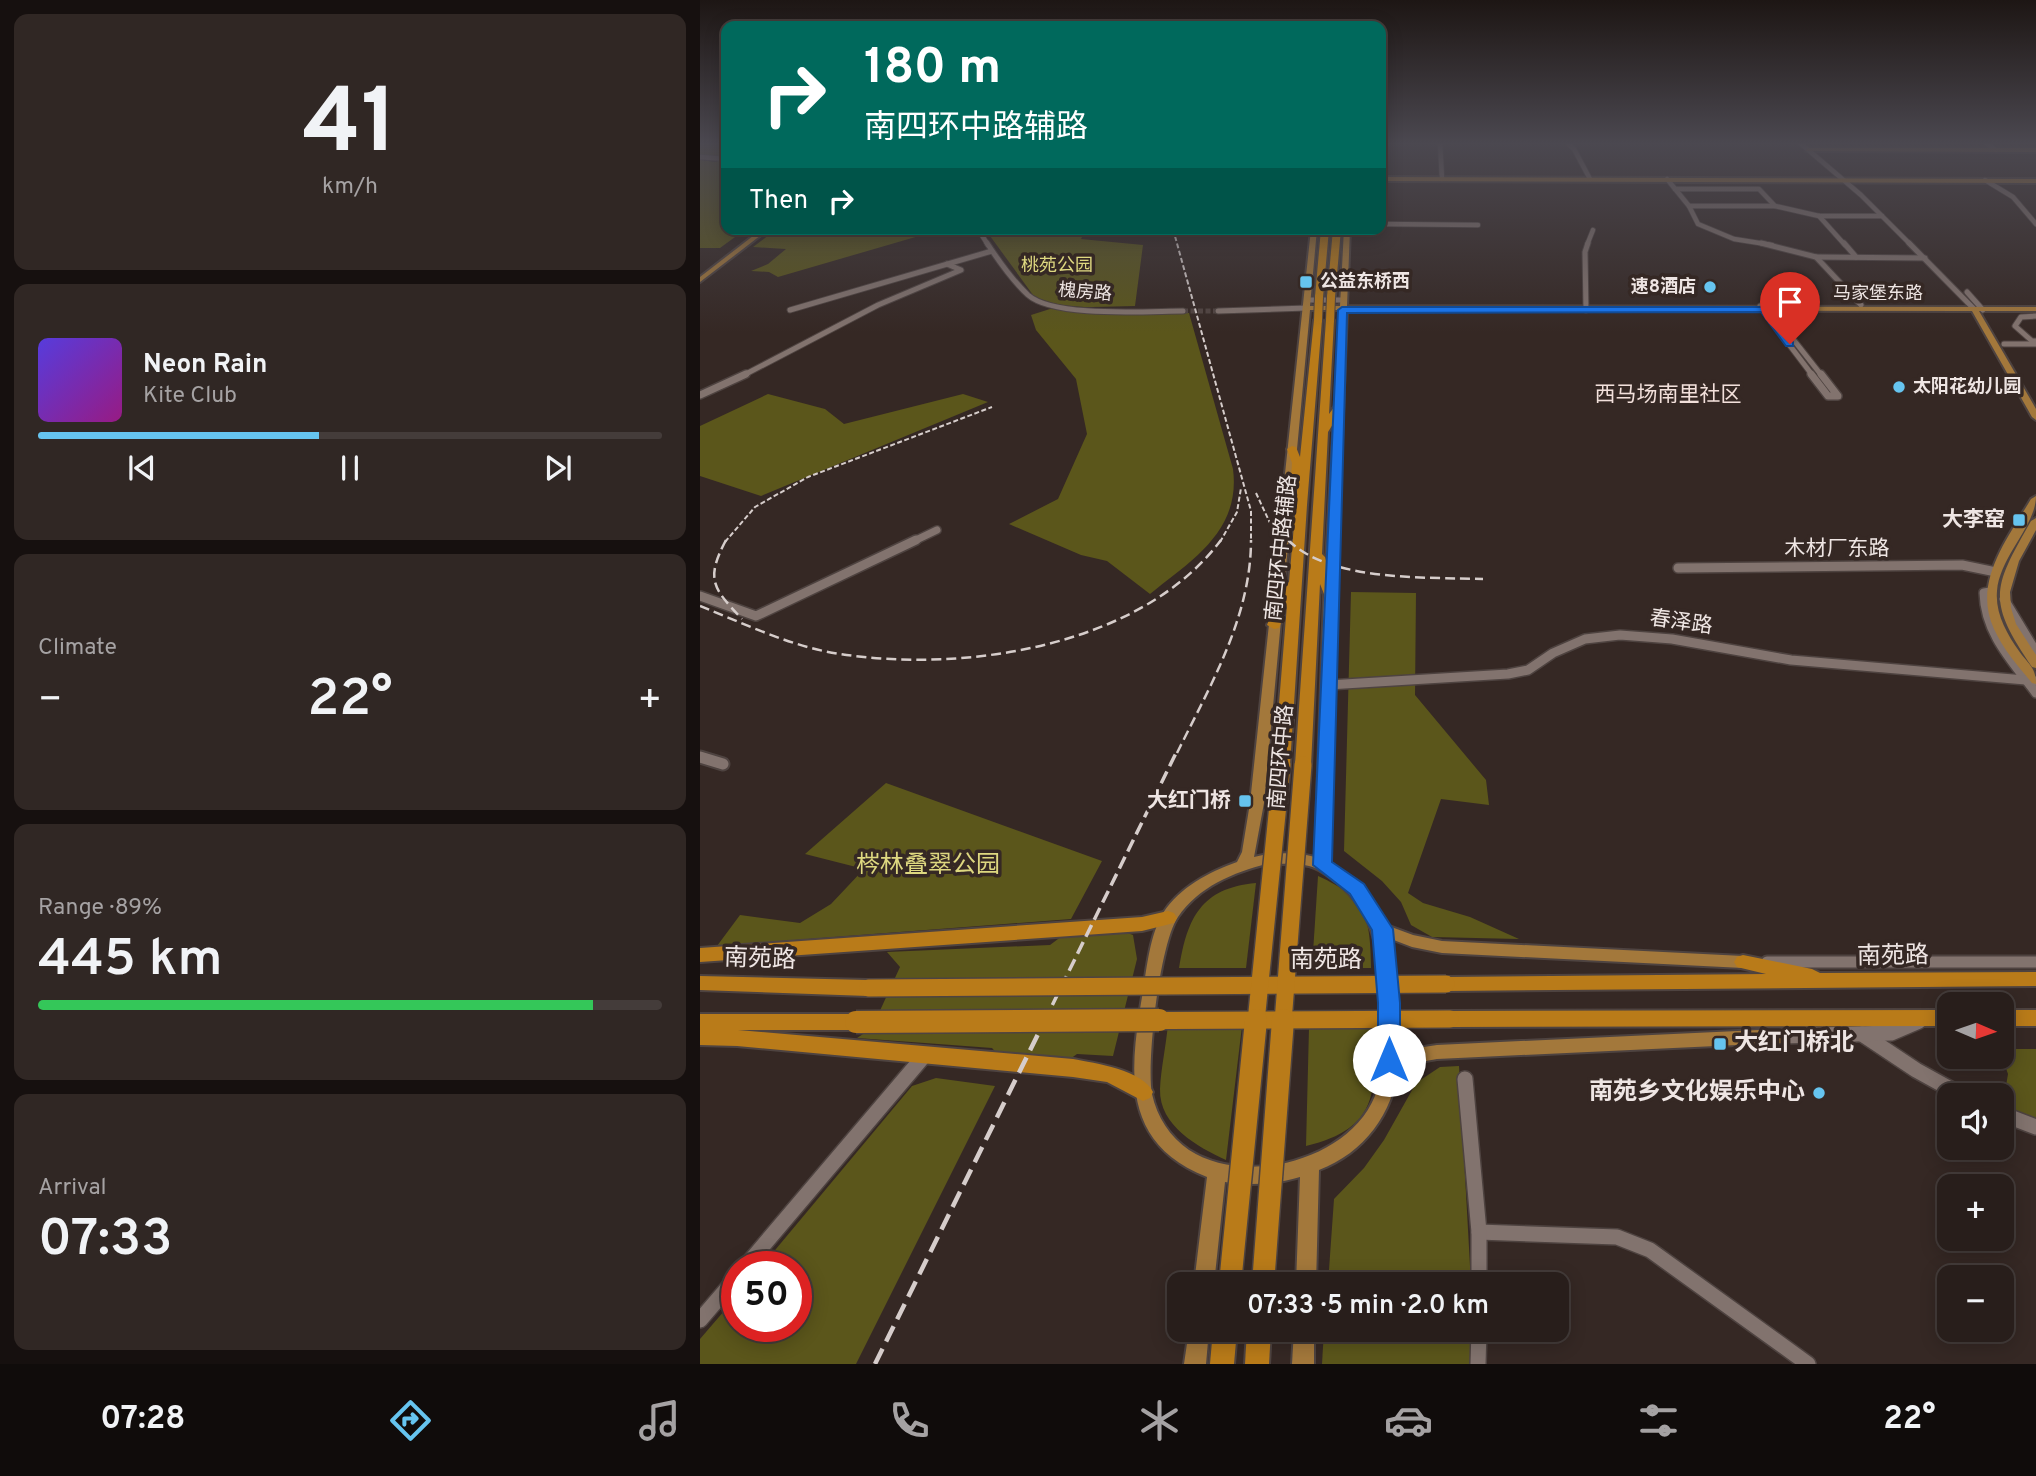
<!DOCTYPE html>
<html lang="en">
<head>
<meta charset="utf-8">
<style>
  :root { --surface:#281e1b; --page:#302724; --text:#f1f3f6; --muted:#a5a2a3; --line:#443c3a; --accent:#66c4ef }
  body { margin:0; font-family:Overpass,"Noto Sans SC",sans-serif; background:var(--page); color:var(--text); height:100vh; display:flex; flex-direction:column; font-size:26px; white-space:nowrap }
  * { box-sizing:border-box; margin:0 }
  p { font-size:23px; color:var(--muted) }
  .icon { flex:none; width:38px; height:38px; fill:none; stroke:currentColor; stroke-width:2; stroke-linecap:round; stroke-linejoin:round }
  .map { position:relative; flex:1; overflow:hidden }
  .sheet { display:flex; flex-direction:column; gap:14px; padding:14px; background:#16100f; width:700px }
  .sheet>* { flex:none }
  .top-card { position:absolute; left:21px; top:21px; width:665px; height:214px; border-radius:14px; box-shadow:0 4px 18px #0003,0 0 0 2px var(--line); background:#00695c; color:#fff; overflow:hidden }
  .needle { width:46px; rotate:92deg }
  .buttons { position:absolute; left:1237px; top:992px; display:grid; gap:14px }
  .buttons a { display:grid; place-items:center; width:77px; height:77px; border-radius:14px; background:var(--surface); box-shadow:0 4px 18px #0003,0 0 0 2px var(--line); font-size:35px }
  .speed { position:absolute; left:21px; top:1251px; display:flex; gap:14px; font-size:35px; font-weight:700; text-align:center }
  .speed>* { display:grid; place-content:center; width:91px; height:91px; border-radius:50%; background:var(--surface); box-shadow:0 4px 18px #0003,0 0 0 2px var(--line); line-height:1 }
  .speed .limit { border:10px solid #d22; background:#fff; color:#111 }
  .pin { position:absolute; display:grid; place-items:center; width:60px; height:60px; color:#fff; margin:-72px -30px; border-radius:50% 50% 50% 0; rotate:-45deg; box-shadow:0 0 7px #0007 }
  .pin .icon { rotate:45deg }
  .me { position:absolute; width:77px; margin:-38px; rotate:0deg; stroke-linejoin:round; filter:drop-shadow(0 0 5px #0008) }
  .turn { display:flex; align-items:center; gap:24px; height:147px; padding:0 28px; font-size:32px }
  .turn .icon { width:91px; height:91px; stroke-width:2.5 }
  .turn b { display:block; font-size:49px; line-height:60px }
  .then { display:flex; align-items:center; height:66px; padding:0 28px; background:#0003; gap:14px; font-size:26px }
  .big { font-size:52px; font-weight:600; line-height:1.1 }
  .sheet .card { flex:1; display:flex; flex-direction:column; justify-content:center; gap:10px; min-width:0; padding:0 24px; border-radius:14px; background:var(--page) }
  .sheet .dial { align-items:center; gap:0 }
  .dial b { font-size:91px; line-height:1 }
  .song { display:flex; align-items:center; gap:21px }
  .cover { width:84px; height:84px; border-radius:10px; background:linear-gradient(135deg,hsl(250 70% 55%),hsl(310 70% 35%)) }
  .played { height:7px; border-radius:4px; background:linear-gradient(90deg,var(--accent) 45%,var(--line) 45%) }
  .keys { display:flex; justify-content:space-around; direction:ltr }
  .heat { display:flex; justify-content:space-between; align-items:center; font-size:38px; direction:ltr }
  .charge { height:10px; border-radius:5px; background:linear-gradient(90deg,#34c759 89%,var(--line) 0) }
  .trip { position:absolute; left:467px; top:1272px; width:402px; height:70px; border-radius:14px; background:var(--surface); box-shadow:0 4px 18px #0003,0 0 0 2px var(--line); font-weight:600; line-height:70px; text-align:center }
  .menu { display:flex; height:112px; justify-content:space-around; align-items:center; background:#100c0b; color:var(--muted) }
  .menu .icon { width:49px; height:49px }
  .menu .current { color:var(--accent) }
  .menu b { font-size:32px; color:var(--text) }
  main { display:flex; flex:1; min-height:0 }
  .map>svg:first-child { display:block }
</style>
</head>
<body>
<main>
<section class="sheet">
<div class="card dial"><b>41</b><p>km/h</p></div>
<div class="card">
<div class="song"><i class="cover"></i><div><b>Neon Rain</b><p>Kite Club</p></div></div>
<div class="played"></div>
<div class="keys"><svg class="icon" aria-label="previous" viewBox="0 0 24 24"><path d="M18 5L8 12l10 7zM5 5v14"/></svg><svg class="icon" aria-label="pause" viewBox="0 0 24 24"><path d="M8 5v14M16 5v14"/></svg><svg class="icon" aria-label="next" viewBox="0 0 24 24"><path d="M6 5l10 7-10 7zM19 5v14"/></svg></div>
</div>
<div class="card"><p>Climate</p>
<div class="heat"><a>−</a><b class="big">22°</b><a>+</a></div>
</div>
<div class="card"><p>Range · 89%</p><b class="big">445 km</b><div class="charge"></div></div>
<div class="card"><p>Arrival</p><b class="big">07:33</b></div>
</section>
<div class="map">
<svg width="1336" height="1364" viewBox="0 0 1336 1364">
  <rect width="100%" height="100%" fill="#352824"/>
  <!-- green -->
  <g fill="#5b561b">
    <polygon points="0,142 26,142 26,229 46,229 20,248 0,248 0,160 15,162 23,159 0,157"/>
    <polygon points="77,229 243,229 78,277 69,272 51,271 68,264 86,249 53,247"/>
    <path d="M285,229H386L381,239L443,245L435,306C403,306 362,312 333,295Z"/>
    <path d="M350,309L489,313L533,469C541,531 492,560 450,594L407,561L381,555L309,524L358,499L387,434L376,379L336,330L331,315Z"/>
    <polygon points="68,394 125,409 144,424 263,394 288,402 61,496 0,476 0,426"/>
    <polygon points="651,592 716,593 715,695 786,780 789,805 741,799 708,893 723,903 770,917 819,939 732,937 711,925 701,902 682,881 644,851"/>
    <polygon points="186,783 402,861 371,919 17,946 40,915 100,923 131,904 164,869 105,854"/>
    <path d="M618,876C667,898 670,917 671,968H612Z"/>
    <path d="M556,883L546,968H479C487,918 501,888 556,883Z"/>
    <polygon points="422,931 433,935 437,959 413,1056 377,1054 363,1064 303,1060 292,1048 157,1038 172,1028 200,967 187,952 350,945 366,933"/>
    <path d="M468,1024L542,1026L526,1160C498,1147 459,1126 460,1089C461,1068 466,1046 468,1024Z"/>
    <path d="M676,1026C674,1091 681,1128 606,1146L609,1028Z"/>
    <polygon points="1302,1049 1336,1049 1336,1122 1302,1109 1308,1074 1302,1057"/>
    <polygon points="759,1066 771,1284 628,1284 634,1199 664,1168 684,1140 716,1083 740,1067"/>
    <polygon points="236,1078 295,1086 156,1364 0,1364 0,1339 37,1296 37,1326 96,1326 96,1267 61,1267 212,1086"/>
    <polygon points="624,1330 773,1330 774,1352 770,1364 622,1364"/>
  </g>
  <g fill="none" stroke-linecap="round" stroke-linejoin="round">
    <!-- minor-tunnel -->
    <polyline stroke="#514441" stroke-width="5" stroke-dasharray="5 2.5" stroke-linecap="butt" points="483,311 518,311"/>
    <defs>
      <g id="minor-far5">
        <polyline points="740,142 742,179"/>
        <polyline points="866,142 874,149 890,179"/>
        <polyline points="1099,142 1161,195 1211,245"/>
        <polyline points="1284,142 1296,150"/>
        <polyline points="0,157 26,159"/>
        <polyline points="967,179 989,206 998,224 1034,239 1072,245"/>
        <polyline points="1285,180 1313,197 1336,224"/>
        <polyline points="975,189 1059,189 1075,206 1119,216 1182,216"/>
        <polyline points="989,206 1075,206"/>
        <polyline points="1119,216 1145,245"/>
        <polyline points="681,224 778,225"/>
        <polyline points="278,229 288,245"/>
        <polyline points="887,245 893,230"/>
      </g>
      <g id="minor-far4">
        <path d="M287,243C298,260 313,281 328,295C354,318 448,311 483,311"/>
        <polyline points="1061,243 1116,257 1161,305"/>
        <polyline points="1144,243 1156,257"/>
        <polyline points="1209,243 1275,310"/>
        <polyline points="1116,257 1225,258"/>
        <polyline points="1267,292 1283,310"/>
        <polyline points="607,300 643,300"/>
        <polyline points="1060,306 1113,376"/>
        <polyline points="1067,306 1122,376"/>
        <polyline points="90,310 292,251"/>
        <polyline points="886,310 885,252 888,243"/>
        <polyline points="518,311 607,308"/>
        <polyline points="1336,316 1321,317 1315,326 1332,341 1336,341"/>
        <polyline points="1304,344 1336,344"/>
        <polyline points="42,376 178,305 261,270 247,264"/>
      </g>
      <g id="minor-far3">
        <polyline points="1111,374 1128,396 1138,396 1121,374"/>
        <polyline points="0,395 46,374"/>
        <polyline points="212,542 237,530"/>
      </g>
      <g id="minor-far2">
        <polyline points="978,568 1262,565 1296,572"/>
        <path d="M1290,592L1284,593C1285,634 1313,662 1336,693"/>
        <polyline points="0,596 56,616 216,540"/>
        <polyline points="1304,599 1336,652"/>
        <polyline points="628,685 808,674 828,670 853,653 885,639 920,635 972,639 1091,660 1336,681"/>
      </g>
      <g id="minor-far1">
        <polyline points="0,757 23,764"/>
        <polyline points="1067,962 1336,962"/>
        <polyline points="1216,1022 1219,1021"/>
      </g>
      <g id="minor">
        <polyline points="1162,1034 1216,1070 1263,1096"/>
        <polyline points="1082,1036 1191,1033 1219,1021"/>
        <polyline points="765,1079 779,1232 917,1237 950,1250 1108,1364"/>
        <polyline points="1302,1114 1336,1127"/>
        <polyline points="779,1232 779,1284"/>
        <polyline points="45,1267 224,1056"/>
        <polyline points="0,1320 37,1277"/>
        <polyline points="778,1364 779,1330"/>
      </g>
      <g id="major">
        <polygon points="1108,148 1336,148 1336,152 1106,151"/>
        <polygon points="681,177 1336,179 1336,183 681,181"/>
        <polygon points="62,229 69,229 0,282 0,277"/>
        <path d="M611,229H617L610,306H640L644,229H650L647,306L1336,307V311H1279L1336,409V420L1332,417L1272,311L647,310L636,596L629,863C654,879 675,897 686,925L713,935L742,941L1043,956L1049,958L1051,962L1049,966L1043,968L742,953L712,947L691,939L696,974L698,1051L737,1045L1082,1029L1088,1031L1090,1036L1088,1041L1082,1043L737,1059L698,1066C694,1113 664,1153 619,1170L616,1284H596L600,1177C576,1184 550,1186 525,1182L514,1284H494L507,1177C419,1143 430,1068 443,991C447,966 450,935 463,913C480,887 509,872 537,862L542,852L550,803ZM610,310H640L624,596L615,857C595,852 574,852 554,857L564,803ZM567,864C581,864 596,863 609,866C619,868 628,876 636,882C681,918 680,964 681,1017C681,1042 685,1071 675,1096C649,1160 546,1187 489,1150C470,1137 457,1117 452,1094C446,1063 460,942 478,917C498,887 534,872 567,864Z"/>
        <path d="M1336,496C1336,526 1300,556 1297,591C1295,613 1307,634 1319,651C1328,664 1336,667 1336,684L1332,683C1318,666 1303,649 1294,629C1272,582 1308,538 1331,499Z"/>
        <path d="M1336,518V530L1319,561L1310,592L1311,608L1316,624L1336,655V668L1332,667C1286,600 1293,588 1331,521Z"/>
        <polygon points="489,1330 509,1330 506,1364 484,1364"/>
        <polygon points="594,1330 614,1330 614,1364 592,1364"/>
      </g>
      <g id="highway">
        <polygon points="621,229 629,229 623,297 619,299 615,297"/>
        <polygon points="633,229 641,229 635,297 631,299 627,297"/>
        <polygon points="618,317 622,320 607,505 590,765 582,770 574,765 587,605 579,628 574,629 567,625 582,585 589,582 598,480 591,477 592,463 587,449 592,446 596,447 600,457 614,320"/>
        <polygon points="630,317 634,320 629,414 635,406 643,408 628,432 622,554 625,557 636,596 630,600 626,599 620,584 611,765 603,770 595,765 626,320"/>
        <polygon points="468,911 474,913 477,918 474,923 442,931 0,962 0,948 442,917"/>
        <polygon points="1043,955 1112,969 1120,973 1336,972 1336,986 746,991 739,989 737,984 739,979 746,977 1066,974 1037,967 1034,962 1037,957"/>
        <polygon points="0,976 168,980 175,983 177,988 175,993 168,996 0,990"/>
        <polygon points="1250,1010 1250,1026 750,1027 743,1025 740,1019 743,1013 750,1011"/>
        <rect x="1302" y="1010" width="34" height="16"/>
        <path d="M0,1014H156L163,1016L166,1022L163,1028L156,1030H38L373,1059C395,1063 443,1070 453,1092L450,1098L443,1101L407,1082L373,1077L37,1046L0,1045Z"/>
        <polygon points="513,1330 537,1330 534,1364 510,1364"/>
        <polygon points="547,1330 571,1330 569,1364 545,1364"/>
      </g>
    </defs>
    <!-- minor-far5 casing -->
    <use href="#minor-far5" stroke="#4e4340" stroke-width="6"/>
    <!-- minor-far4 casing -->
    <use href="#minor-far4" stroke="#4e4340" stroke-width="7"/>
    <!-- minor-far3 casing -->
    <use href="#minor-far3" stroke="#4e4340" stroke-width="10"/>
    <!-- minor-far2 casing -->
    <use href="#minor-far2" stroke="#4e4340" stroke-width="12"/>
    <!-- minor-far1 casing -->
    <use href="#minor-far1" stroke="#4e4340" stroke-width="15"/>
    <!-- minor casing -->
    <use href="#minor" stroke="#4e4340" stroke-width="18"/>
    <!-- major casing -->
    <use href="#major" stroke="#4e4340" stroke-width="4"/>
    <!-- highway casing -->
    <use href="#highway" stroke="#4e4340" stroke-width="4"/>
    <!-- minor-far5 -->
    <use href="#minor-far5" stroke="#82736e" stroke-width="4.5"/>
    <!-- minor-far4 -->
    <use href="#minor-far4" stroke="#82736e" stroke-width="5"/>
    <!-- minor-far3 -->
    <use href="#minor-far3" stroke="#82736e" stroke-width="7"/>
    <!-- minor-far2 -->
    <use href="#minor-far2" stroke="#82736e" stroke-width="9"/>
    <!-- minor-far1 -->
    <use href="#minor-far1" stroke="#82736e" stroke-width="11"/>
    <!-- minor -->
    <use href="#minor" stroke="#82736e" stroke-width="15"/>
    <!-- major -->
    <use href="#major" fill="#a3783b" fill-rule="evenodd"/>
    <!-- highway -->
    <use href="#highway" fill="#b97b19" fill-rule="evenodd"/>
    <!-- rail-far3 -->
    <g stroke="#d6cdcb" stroke-width="2" stroke-dasharray="5 2.5" stroke-linecap="butt">
      <polyline points="473,229 551,511 551,542"/>
      <polyline points="556,493 570,523 589,542"/>
      <polyline points="25,542 55,507 108,477 292,407"/>
      <polyline points="520,542 537,512 541,488"/>
    </g>
    <!-- rail-far2 -->
    <g stroke="#d6cdcb" stroke-width="2.5" stroke-dasharray="10 5" stroke-linecap="butt">
      <path d="M26,540C5,580 13,588 42,619"/>
      <path d="M588,540C630,582 727,577 783,579"/>
      <path d="M0,606C45,624 92,647 140,654C264,673 441,647 521,540"/>
      <path d="M477,753C510,686 551,617 551,540"/>
    </g>
    <!-- rail-far1 -->
    <polyline stroke="#d6cdcb" stroke-width="3.5" stroke-dasharray="13 6" stroke-linecap="butt" points="344,1022 477,751"/>
    <!-- rail -->
    <polyline stroke="#d6cdcb" stroke-width="4.5" stroke-dasharray="17 8" stroke-linecap="butt" points="175,1364 345,1020"/>
    <defs>
      <g id="highway-bridge-far2">
        <polyline points="618,320 619,297"/>
        <polyline points="630,320 631,297"/>
      </g>
      <g id="highway-bridge-far1">
        <polyline points="168,988 746,984"/>
        <polyline points="156,1022 750,1019"/>
        <polyline points="556,1022 582,765"/>
        <polyline points="583,1022 603,765"/>
      </g>
      <g id="highway-bridge">
        <polyline points="156,1022 459,1020"/>
        <polyline points="530,1284 556,1020"/>
        <polyline points="563,1284 583,1020"/>
      </g>
    </defs>
    <!-- highway-bridge-far2 casing -->
    <use href="#highway-bridge-far2" stroke="#4e4340" stroke-width="10" stroke-linecap="butt"/>
    <!-- highway-bridge-far1 casing -->
    <use href="#highway-bridge-far1" stroke="#4e4340" stroke-width="20" stroke-linecap="butt"/>
    <!-- highway-bridge casing -->
    <use href="#highway-bridge" stroke="#4e4340" stroke-width="25" stroke-linecap="butt"/>
    <!-- highway-bridge-far2 -->
    <use href="#highway-bridge-far2" stroke="#b97b19" stroke-width="8"/>
    <!-- highway-bridge-far1 -->
    <use href="#highway-bridge-far1" stroke="#b97b19" stroke-width="17"/>
    <!-- highway-bridge -->
    <use href="#highway-bridge" stroke="#b97b19" stroke-width="22"/>
  </g>
  <!-- sky -->
  <linearGradient id="sky" x2="0" y2="1"><stop stop-color="#1d1614"/><stop offset="0.43" stop-color="#4b4850"/><stop offset="1" stop-color="#4b4850" stop-opacity="0"/></linearGradient>
  <rect width="1336" height="333" fill="url(#sky)"/>
  <!-- route -->
  <polygon fill="#1a73e8" stroke="#114b97" stroke-width="2" points="1063,307 1093,342 1093,346 1086,346 1061,312 647,313 632,862 664,884 693,929 700,1003 700,1060 697,1067 689,1070 681,1067 678,1060 678,1003 672,930 650,894 613,865 638,310 642,307"/>
  <!-- markers -->
  <g fill="#66c4ef" stroke="#352824" stroke-width="2.5">
    <rect x="599" y="275" width="14" height="14" rx="3.5"/>
    <circle cx="1010" cy="287" r="7"/>
    <circle cx="1199" cy="387" r="7"/>
    <rect x="1312" y="513" width="14" height="14" rx="3.5"/>
    <rect x="538" y="794" width="14" height="14" rx="3.5"/>
    <rect x="1013" y="1037" width="14" height="14" rx="3.5"/>
    <circle cx="1119" cy="1093" r="7"/>
  </g>
  <g text-anchor="middle" dominant-baseline="central" stroke-width="7" stroke-linejoin="round" paint-order="stroke">
    <!-- far-park labels -->
    <g font-size="18" fill="#ded880" stroke="#352824">
      <text x="357" y="266">桃苑公园</text>
    </g>
    <!-- far-poi labels -->
    <g font-size="18" font-weight="bold" fill="#eee5e3" stroke="#352824" text-anchor="start">
      <text x="620" y="282">公益东桥西</text>
      <text x="996" y="287" text-anchor="end">速8酒店</text>
      <text x="1213" y="387">太阳花幼儿园</text>
    </g>
    <!-- far-street labels -->
    <g font-size="18" fill="#eee5e3" stroke="#352824">
      <text transform="translate(385 293) rotate(5)">槐房路</text>
      <text x="1178" y="294">马家堡东路</text>
    </g>
    <!-- far-quarter labels -->
    <g font-size="21" fill="#f2e0db" stroke="#352824">
      <text x="968" y="395">西马场南里社区</text>
    </g>
    <!-- poi labels -->
    <g font-size="21" font-weight="bold" fill="#eee5e3" stroke="#352824" text-anchor="end">
      <text x="1305" y="520">大李窑</text>
      <text x="531" y="801">大红门桥</text>
    </g>
    <!-- street labels -->
    <g font-size="21" fill="#eee5e3" stroke="#352824">
      <text transform="translate(582 548) rotate(-84)">南四环中路辅路</text>
      <text x="1137" y="549">木材厂东路</text>
      <text transform="translate(981 623) rotate(8)">春泽路</text>
      <text transform="translate(582 757) rotate(-85)">南四环中路</text>
    </g>
    <!-- near-park labels -->
    <g font-size="24" fill="#ded880" stroke="#352824">
      <text x="228" y="866">梣林叠翠公园</text>
    </g>
    <!-- near-street labels -->
    <g font-size="24" fill="#eee5e3" stroke="#352824">
      <text transform="translate(1193 957) rotate(-1)">南苑路</text>
      <text transform="translate(60 960) rotate(2)">南苑路</text>
      <text x="626" y="961">南苑路</text>
    </g>
    <!-- near-poi labels -->
    <g font-size="24" font-weight="bold" fill="#eee5e3" stroke="#352824" text-anchor="start">
      <text x="1034" y="1044">大红门桥北</text>
      <text x="1105" y="1093" text-anchor="end">南苑乡文化娱乐中心</text>
    </g>
  </g>
</svg>
<div class="buttons">
<a><svg class="needle" viewBox="-14 -14 28 28"><path d="M0-13l5 13h-10z" fill="#e53935"/><path d="M0 13l5-13h-10z" fill="#a5a2a3"/></svg></a>
<a><svg class="icon" aria-label="sound" viewBox="0 0 24 24"><path d="M4 9h4l5-4v14l-5-4H4zM17 9q2 3 0 6"/></svg></a>
<a>+</a>
<a>−</a>
</div>
<div class="speed"><div class="limit">50</div></div>
<div class="pin" style="left:1090px;top:344px;background:#d93025"><svg class="icon" aria-label="arrive" viewBox="0 0 24 24"><path d="M6 21V4h12l-3 4 3 4H6"/></svg></div>
<svg class="me" style="left:689px;top:1060px" viewBox="-20 -20 40 40"><circle r="19" fill="#fff"/><path d="M0-13L10 11 0 6-10 11z" fill="#1a73e8"/></svg>
<div class="trip">07:33 · 5 min · 2.0 km</div>
<div class="top-card">
<div class="turn"><svg class="icon" aria-label="right" viewBox="0 0 24 24"><path d="M7 20v-9h11M14 6l5 5-5 5"/></svg><div><b>180 m</b>南四环中路辅路</div></div>
<div class="then">Then<svg class="icon" aria-label="right" viewBox="0 0 24 24"><path d="M7 20v-9h11M14 6l5 5-5 5"/></svg></div>
</div>
</div>
</main>
<nav class="menu">
<b>07:28</b>
<svg class="icon current" aria-label="directions" viewBox="0 0 24 24"><path d="M12 3l9 9-9 9-9-9zM9 14v-3h6M13 9l2 2-2 2"/></svg>
<svg class="icon" aria-label="music" viewBox="0 0 24 24"><path d="M9 18V5l10-2v13"/><circle cx="6" cy="18" r="3"/><circle cx="16" cy="16" r="3"/></svg>
<svg class="icon" aria-label="phone" viewBox="0 0 24 24"><path d="M5 4h4l2 5-3 2q2 4 5 5l2-3 5 2v4C11 20 4 13 5 4z"/></svg>
<svg class="icon" aria-label="climate" viewBox="0 0 24 24"><path d="M12 3v18M4 7l16 10M4 17L20 7"/></svg>
<svg class="icon" aria-label="car" viewBox="0 0 24 24"><path d="M5 17H2v-5l4-1 3-4h7l3 4 3 1v5h-3M9 17h6M6 11h13"/><circle cx="7" cy="17" r="2"/><circle cx="17" cy="17" r="2"/></svg>
<svg class="icon" aria-label="filters" viewBox="0 0 24 24"><path d="M4 7h16M4 17h16"/><circle cx="9" cy="7" r="2"/><circle cx="15" cy="17" r="2"/></svg>
<b>22°</b>
</nav>
</body>
</html>
